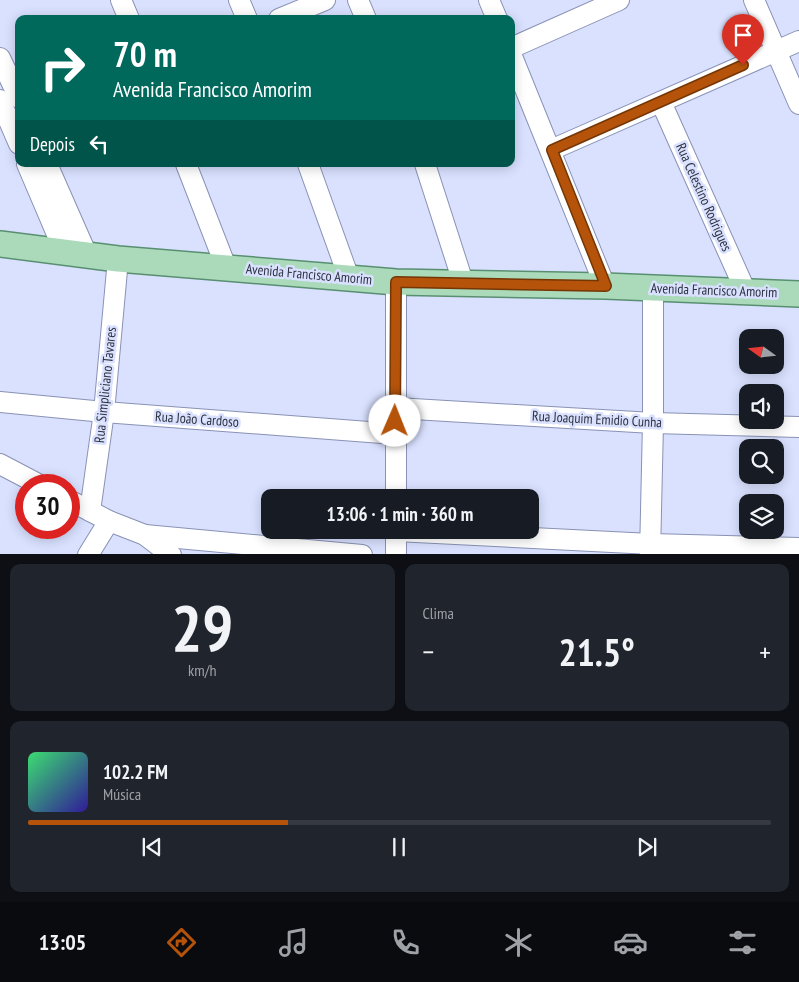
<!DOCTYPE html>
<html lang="pt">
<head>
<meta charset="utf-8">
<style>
  :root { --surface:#171b24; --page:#20242c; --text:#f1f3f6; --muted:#9ea1a6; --line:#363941; --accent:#b45309 }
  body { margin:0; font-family:"PT Sans Narrow",sans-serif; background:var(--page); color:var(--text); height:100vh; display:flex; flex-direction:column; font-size:19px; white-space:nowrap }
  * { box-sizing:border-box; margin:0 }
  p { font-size:16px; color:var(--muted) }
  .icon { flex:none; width:28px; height:28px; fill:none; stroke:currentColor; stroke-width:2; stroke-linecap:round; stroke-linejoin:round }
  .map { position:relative; height:554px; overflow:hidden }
  .details { display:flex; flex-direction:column; gap:10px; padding:10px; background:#0d0f14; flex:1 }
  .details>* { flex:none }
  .top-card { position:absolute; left:15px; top:15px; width:500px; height:152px; border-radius:10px; box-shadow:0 2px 12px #0003; background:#00695c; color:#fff; overflow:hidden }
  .needle { width:32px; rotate:285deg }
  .fabs { position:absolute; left:739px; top:329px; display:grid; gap:10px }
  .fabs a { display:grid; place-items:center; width:45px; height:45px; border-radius:10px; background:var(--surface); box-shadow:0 2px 12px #0003; font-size:25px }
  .speed { position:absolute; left:15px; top:474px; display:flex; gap:10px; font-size:25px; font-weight:700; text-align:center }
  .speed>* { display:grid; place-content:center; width:65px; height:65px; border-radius:50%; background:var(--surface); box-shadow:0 2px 12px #0003; line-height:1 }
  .speed .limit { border:8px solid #d22; background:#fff; color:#111 }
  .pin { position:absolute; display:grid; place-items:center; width:42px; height:42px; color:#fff; margin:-51px -21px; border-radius:50% 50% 50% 0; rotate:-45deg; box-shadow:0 0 5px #0007 }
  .pin .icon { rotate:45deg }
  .me { position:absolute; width:55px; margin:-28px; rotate:1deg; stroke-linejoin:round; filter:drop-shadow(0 0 4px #0008) }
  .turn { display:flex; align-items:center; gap:18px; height:105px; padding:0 15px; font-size:22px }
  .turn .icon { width:65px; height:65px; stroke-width:2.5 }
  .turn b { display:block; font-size:35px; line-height:42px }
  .then { display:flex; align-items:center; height:48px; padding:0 15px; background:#0003; gap:10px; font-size:19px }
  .big { font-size:38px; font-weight:600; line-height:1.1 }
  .details .widget { flex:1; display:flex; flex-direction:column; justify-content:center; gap:8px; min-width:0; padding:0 18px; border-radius:10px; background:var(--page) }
  .details .dial { align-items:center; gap:0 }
  .dial b { font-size:65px; line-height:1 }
  .song { display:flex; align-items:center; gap:15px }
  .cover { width:60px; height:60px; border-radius:8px; background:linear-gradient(135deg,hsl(140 70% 55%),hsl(250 70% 35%)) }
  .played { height:5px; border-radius:2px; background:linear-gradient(90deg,var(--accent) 35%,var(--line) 35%) }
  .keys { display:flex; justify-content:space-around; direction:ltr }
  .heat { display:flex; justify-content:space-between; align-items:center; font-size:28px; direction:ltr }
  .details .tiles { flex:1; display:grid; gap:10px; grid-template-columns:1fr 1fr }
  .widget:last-child { grid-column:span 2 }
  .trip { position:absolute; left:261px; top:489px; width:278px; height:50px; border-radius:10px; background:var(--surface); box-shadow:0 2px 12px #0003; font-weight:600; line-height:50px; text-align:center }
  .menu { display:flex; height:80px; justify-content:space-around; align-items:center; background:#090b0e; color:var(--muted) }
  .menu .icon { width:35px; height:35px }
  .menu .on { color:var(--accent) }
  .menu b { font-size:22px; color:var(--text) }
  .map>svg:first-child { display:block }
</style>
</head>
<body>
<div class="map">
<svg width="799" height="555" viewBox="0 0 799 555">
  <rect width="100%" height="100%" fill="#d9e1ff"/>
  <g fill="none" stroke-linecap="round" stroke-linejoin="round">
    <defs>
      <g id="minor">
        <polyline points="121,0 129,19"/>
        <polyline points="239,0 247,19"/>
        <polyline points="358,0 366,19"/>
        <polyline points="489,0 497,19"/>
        <polyline points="754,0 799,104"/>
        <polyline points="279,19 325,0"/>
        <polyline points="511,48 619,0"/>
        <polyline points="511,54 605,286"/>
        <polyline points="0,58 19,98"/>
        <polyline points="0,100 19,144"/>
        <polyline points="661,102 746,292"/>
        <polyline points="551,150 799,41"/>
        <polyline points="27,164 65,253"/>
        <polyline points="47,164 87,255"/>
        <polyline points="186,164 226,267"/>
        <polyline points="308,164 349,278"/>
        <polyline points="425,164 463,282"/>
        <polyline points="0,402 104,412 395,434"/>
        <polyline points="396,408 653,423 799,427"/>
        <polyline points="0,464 40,485"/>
        <polyline points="396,498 396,282"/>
        <polyline points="69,500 109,521 145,535 171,555"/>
        <polyline points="90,511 104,412 118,259"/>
        <polyline points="396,531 651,544 799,548"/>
        <polyline points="145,535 362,555"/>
        <polyline points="88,555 109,521"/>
        <polyline points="396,555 396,530"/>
        <polyline points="650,555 653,423 653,288"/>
      </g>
      <polyline id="major" points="0,244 118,259 396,282 605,286 799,294"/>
    </defs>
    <!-- minor casing -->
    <use href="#minor" stroke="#8992b5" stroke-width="22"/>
    <!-- major casing -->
    <use href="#major" stroke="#598f71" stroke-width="28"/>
    <!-- minor -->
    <use href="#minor" stroke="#fff" stroke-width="20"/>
    <!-- major -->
    <use href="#major" stroke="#aadaba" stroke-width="25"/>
  </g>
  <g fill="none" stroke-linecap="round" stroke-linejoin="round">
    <defs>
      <polyline id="route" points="395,421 396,282 606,286 552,150 743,65"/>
    </defs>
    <!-- route casing -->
    <use href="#route" stroke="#753606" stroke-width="12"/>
    <!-- route -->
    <use href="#route" stroke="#b45309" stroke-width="9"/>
  </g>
  <g text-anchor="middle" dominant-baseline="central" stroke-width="5" stroke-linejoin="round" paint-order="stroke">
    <!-- street labels -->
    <g font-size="14" fill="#2d313f" stroke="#d9e1ff">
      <text transform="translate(704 197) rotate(66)">Rua Celestino Rodrigues</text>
      <text transform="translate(309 274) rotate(5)">Avenida Francisco Amorim</text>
      <text transform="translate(714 290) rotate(2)">Avenida Francisco Amorim</text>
      <text transform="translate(105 385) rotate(-84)">Rua Simpliciano Tavares</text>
      <text transform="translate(197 419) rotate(4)">Rua João Cardoso</text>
      <text transform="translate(597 419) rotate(3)">Rua Joaquim Emidio Cunha</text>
    </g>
  </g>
</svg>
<div class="fabs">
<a><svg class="needle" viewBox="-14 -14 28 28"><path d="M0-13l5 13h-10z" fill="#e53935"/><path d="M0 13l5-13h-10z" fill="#9ea1a6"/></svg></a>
<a><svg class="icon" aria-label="sound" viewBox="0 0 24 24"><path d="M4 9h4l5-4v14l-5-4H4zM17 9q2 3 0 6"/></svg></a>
<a><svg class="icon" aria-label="search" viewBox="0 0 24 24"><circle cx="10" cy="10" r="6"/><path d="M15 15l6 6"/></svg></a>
<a><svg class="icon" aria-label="layers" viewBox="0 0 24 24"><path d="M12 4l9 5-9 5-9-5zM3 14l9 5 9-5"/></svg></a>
</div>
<div class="speed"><div class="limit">30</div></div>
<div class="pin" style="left:743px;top:65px;background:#d93025"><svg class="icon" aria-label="arrive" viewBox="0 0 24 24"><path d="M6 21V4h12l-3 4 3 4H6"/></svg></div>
<svg class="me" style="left:395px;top:421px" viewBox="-20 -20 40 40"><circle r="19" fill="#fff"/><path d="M0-13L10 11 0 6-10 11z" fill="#b45309"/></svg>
<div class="trip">13:06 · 1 min · 360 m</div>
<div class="top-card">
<div class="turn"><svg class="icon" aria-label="right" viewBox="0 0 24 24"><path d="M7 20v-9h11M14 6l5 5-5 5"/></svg><div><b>70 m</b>Avenida Francisco Amorim</div></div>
<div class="then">Depois<svg class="icon" aria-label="left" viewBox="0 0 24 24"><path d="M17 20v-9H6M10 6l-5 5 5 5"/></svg></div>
</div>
</div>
<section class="details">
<div class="tiles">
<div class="widget dial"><b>29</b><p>km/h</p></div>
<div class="widget"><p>Clima</p>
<div class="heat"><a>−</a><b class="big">21.5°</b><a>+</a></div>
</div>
<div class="widget">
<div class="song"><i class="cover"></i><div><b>102.2 FM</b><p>Música</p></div></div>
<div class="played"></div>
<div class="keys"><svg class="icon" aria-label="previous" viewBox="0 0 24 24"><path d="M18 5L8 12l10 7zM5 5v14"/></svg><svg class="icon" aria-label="pause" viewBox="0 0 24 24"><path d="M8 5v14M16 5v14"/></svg><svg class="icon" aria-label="next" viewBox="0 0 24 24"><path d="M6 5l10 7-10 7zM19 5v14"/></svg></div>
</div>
</div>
</section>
<nav class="menu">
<b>13:05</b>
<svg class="icon on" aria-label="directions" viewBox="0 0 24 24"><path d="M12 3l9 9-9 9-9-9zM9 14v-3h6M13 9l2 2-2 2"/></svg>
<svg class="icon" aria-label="music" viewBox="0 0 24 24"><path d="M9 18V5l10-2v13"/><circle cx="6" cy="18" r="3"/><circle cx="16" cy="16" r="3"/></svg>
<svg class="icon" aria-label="phone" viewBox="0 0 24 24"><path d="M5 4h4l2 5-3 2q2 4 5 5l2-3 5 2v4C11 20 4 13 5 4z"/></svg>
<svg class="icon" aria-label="climate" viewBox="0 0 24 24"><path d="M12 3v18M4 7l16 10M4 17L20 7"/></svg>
<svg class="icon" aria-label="car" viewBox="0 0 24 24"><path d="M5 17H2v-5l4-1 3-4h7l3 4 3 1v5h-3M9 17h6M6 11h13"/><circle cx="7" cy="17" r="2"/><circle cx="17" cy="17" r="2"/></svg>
<svg class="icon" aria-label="filters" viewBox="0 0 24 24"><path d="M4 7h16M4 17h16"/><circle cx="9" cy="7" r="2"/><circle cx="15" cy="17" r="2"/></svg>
</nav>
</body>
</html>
